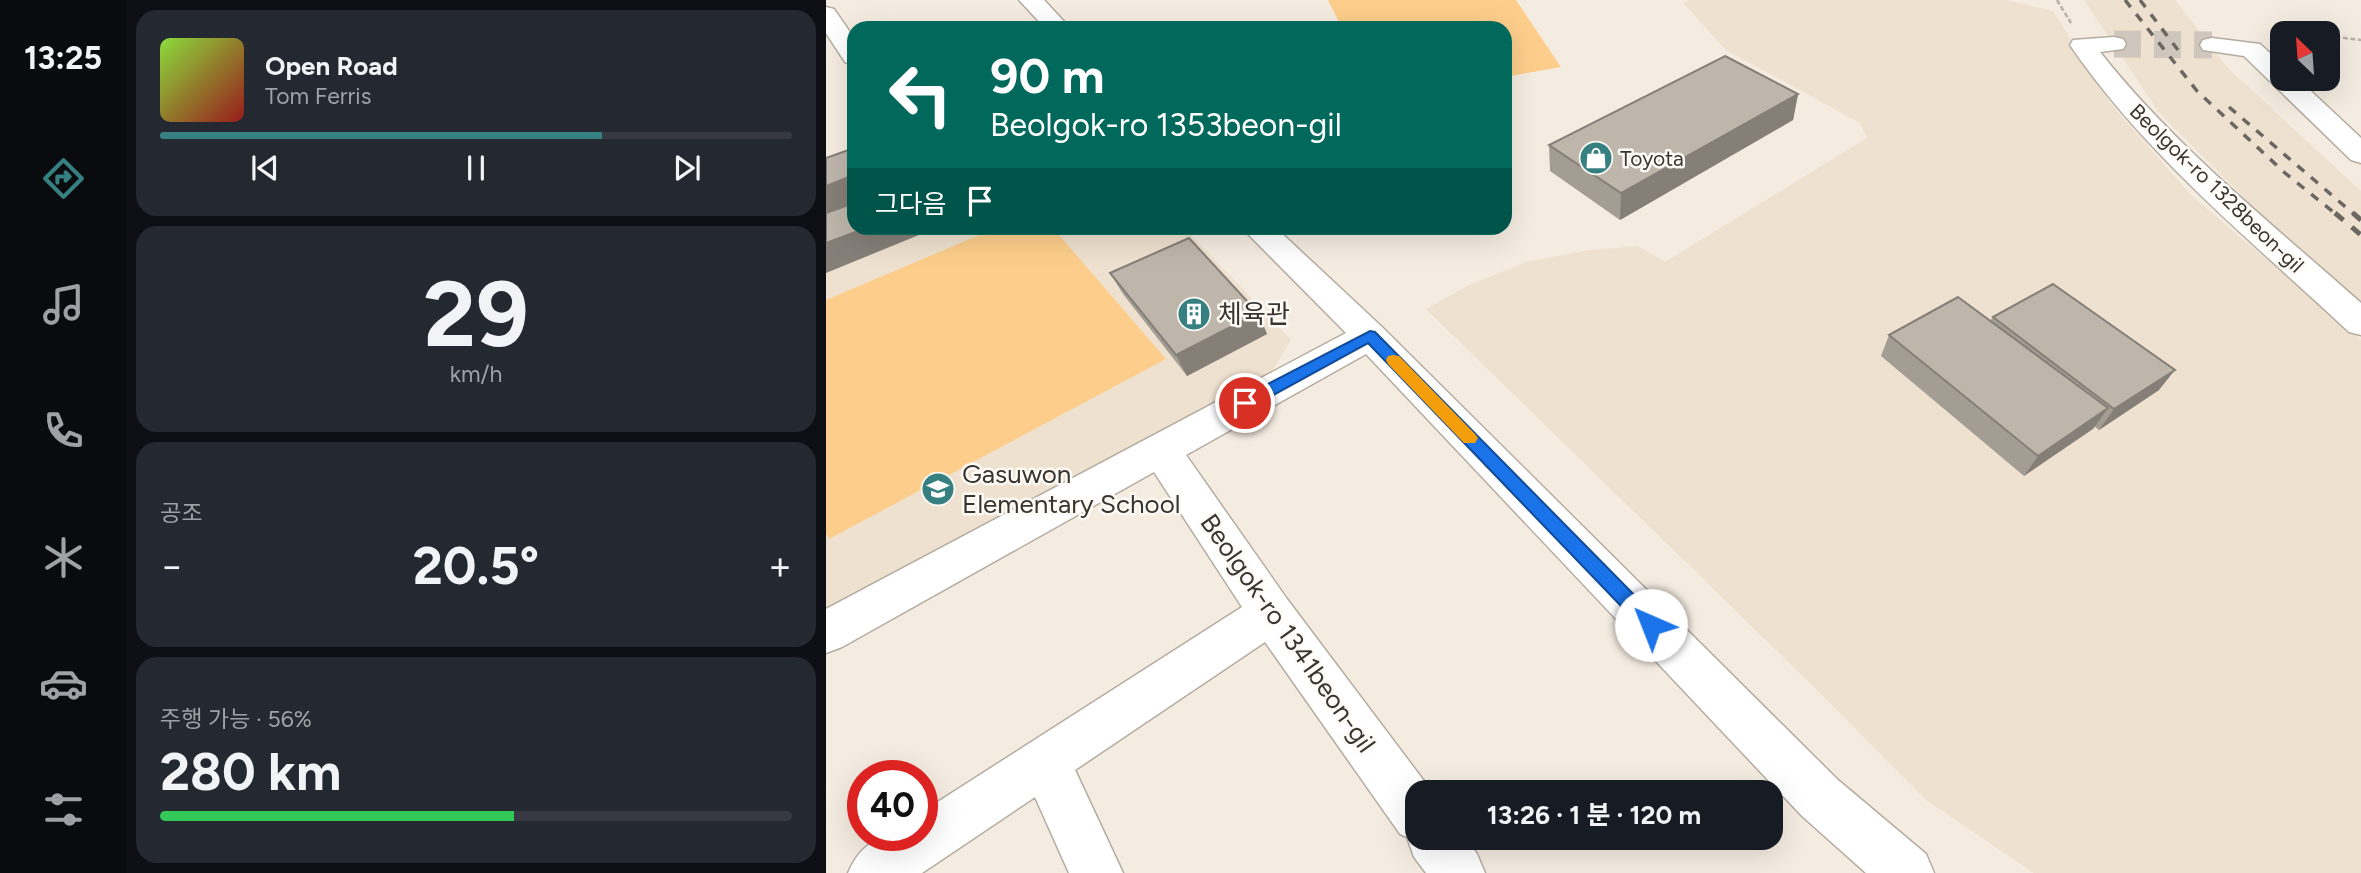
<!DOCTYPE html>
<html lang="ko">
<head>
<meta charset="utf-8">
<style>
  :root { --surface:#171b24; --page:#242831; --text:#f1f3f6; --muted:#9ea1a6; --line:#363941; --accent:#378082 }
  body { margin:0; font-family:Figtree,"Noto Sans KR",sans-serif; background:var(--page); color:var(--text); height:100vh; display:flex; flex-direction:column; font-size:26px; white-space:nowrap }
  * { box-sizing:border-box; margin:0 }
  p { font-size:23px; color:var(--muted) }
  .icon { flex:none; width:38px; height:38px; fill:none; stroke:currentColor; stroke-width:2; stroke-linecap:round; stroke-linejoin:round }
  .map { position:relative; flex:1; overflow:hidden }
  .sheet { display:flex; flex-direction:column; gap:10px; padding:10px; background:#0d0f14; width:700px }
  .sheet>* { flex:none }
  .hud { position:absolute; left:21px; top:21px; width:665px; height:214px; border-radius:21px; box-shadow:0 7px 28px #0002; background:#00695c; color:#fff; overflow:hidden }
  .needle { width:46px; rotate:335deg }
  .fabs { position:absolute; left:1444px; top:21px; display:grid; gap:14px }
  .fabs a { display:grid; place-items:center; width:70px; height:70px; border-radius:14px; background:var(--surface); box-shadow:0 7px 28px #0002; font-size:35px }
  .speed { position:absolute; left:21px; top:760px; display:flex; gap:14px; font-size:35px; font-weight:700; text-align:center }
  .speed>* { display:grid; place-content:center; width:91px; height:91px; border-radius:50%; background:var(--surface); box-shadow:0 7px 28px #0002; line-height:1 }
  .speed .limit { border:10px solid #d22; background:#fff; color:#111 }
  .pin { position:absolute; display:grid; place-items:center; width:60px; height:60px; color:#fff; margin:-30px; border:4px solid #fff; border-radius:50%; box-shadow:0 2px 7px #0007 }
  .me { position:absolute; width:77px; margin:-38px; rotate:316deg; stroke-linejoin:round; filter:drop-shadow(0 0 5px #0008) }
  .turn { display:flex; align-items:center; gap:24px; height:147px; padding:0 28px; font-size:32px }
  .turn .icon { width:91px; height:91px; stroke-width:2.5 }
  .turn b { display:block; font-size:49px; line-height:60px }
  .then { display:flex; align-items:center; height:66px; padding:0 28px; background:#0003; gap:14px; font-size:26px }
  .big { font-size:52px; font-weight:700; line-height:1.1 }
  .sheet .card { flex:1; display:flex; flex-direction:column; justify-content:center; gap:10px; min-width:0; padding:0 24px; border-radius:21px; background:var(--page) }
  .sheet .dial { align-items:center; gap:0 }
  .dial b { font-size:91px; line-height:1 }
  .song { display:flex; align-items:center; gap:21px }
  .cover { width:84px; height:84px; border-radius:10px; background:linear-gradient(135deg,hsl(90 70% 55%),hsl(0 70% 35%)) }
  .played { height:7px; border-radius:4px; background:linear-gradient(90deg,var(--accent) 70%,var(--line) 70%) }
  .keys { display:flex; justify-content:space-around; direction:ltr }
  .heat { display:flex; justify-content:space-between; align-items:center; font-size:38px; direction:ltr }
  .charge { height:10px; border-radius:5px; background:linear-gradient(90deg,#34c759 56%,var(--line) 0) }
  .trip { position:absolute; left:579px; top:780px; width:378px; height:70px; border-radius:21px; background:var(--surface); box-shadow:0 7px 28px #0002; font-weight:700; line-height:70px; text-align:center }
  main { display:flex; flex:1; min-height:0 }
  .tabs { display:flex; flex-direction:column; width:126px; justify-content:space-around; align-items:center; background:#090b0e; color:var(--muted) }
  .tabs .icon { width:49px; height:49px }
  .tabs .active { color:var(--accent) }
  .tabs b { font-size:32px; color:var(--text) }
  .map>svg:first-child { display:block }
</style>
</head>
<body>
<main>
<nav class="tabs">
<b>13:25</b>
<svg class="icon active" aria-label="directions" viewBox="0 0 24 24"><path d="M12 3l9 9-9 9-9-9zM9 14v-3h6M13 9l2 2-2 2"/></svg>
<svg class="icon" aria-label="music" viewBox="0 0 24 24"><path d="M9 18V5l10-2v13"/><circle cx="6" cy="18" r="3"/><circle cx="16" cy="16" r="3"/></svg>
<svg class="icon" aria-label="phone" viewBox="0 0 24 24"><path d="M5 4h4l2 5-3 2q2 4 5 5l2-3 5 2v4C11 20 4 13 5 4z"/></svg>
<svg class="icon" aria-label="climate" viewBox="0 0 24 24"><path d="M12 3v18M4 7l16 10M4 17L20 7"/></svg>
<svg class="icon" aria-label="car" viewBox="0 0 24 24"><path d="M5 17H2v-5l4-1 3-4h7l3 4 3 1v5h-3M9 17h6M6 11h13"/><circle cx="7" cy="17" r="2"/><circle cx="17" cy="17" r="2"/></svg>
<svg class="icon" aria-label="filters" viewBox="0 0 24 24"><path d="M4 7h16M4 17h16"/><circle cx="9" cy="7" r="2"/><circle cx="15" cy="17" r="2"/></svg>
</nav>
<section class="sheet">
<div class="card">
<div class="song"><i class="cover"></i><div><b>Open Road</b><p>Tom Ferris</p></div></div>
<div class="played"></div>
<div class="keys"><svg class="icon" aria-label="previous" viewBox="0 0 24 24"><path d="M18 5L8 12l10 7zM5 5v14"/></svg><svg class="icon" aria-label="pause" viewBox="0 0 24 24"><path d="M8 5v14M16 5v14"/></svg><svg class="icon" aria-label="next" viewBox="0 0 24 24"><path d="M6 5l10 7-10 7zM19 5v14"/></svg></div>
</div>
<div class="card dial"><b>29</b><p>km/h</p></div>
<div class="card"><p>공조</p>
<div class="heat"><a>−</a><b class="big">20.5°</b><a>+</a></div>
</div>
<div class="card"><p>주행 가능 · 56%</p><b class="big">280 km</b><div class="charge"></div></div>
</section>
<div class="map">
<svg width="1535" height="873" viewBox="0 0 1535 873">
  <rect width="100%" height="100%" fill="#f5ece1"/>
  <!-- built -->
  <g fill="#eee1cf">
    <polygon points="864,0 1180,0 1227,11 1285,104 1365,195 1535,340 1535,873 1208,873 1100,800 992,691 600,309 643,285 700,262 764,250 812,246 839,262 1041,138 1034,123 900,50 857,3"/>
    <polygon points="1258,0 1349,0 1403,69 1535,191 1535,314 1334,114"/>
    <polygon points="0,170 28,228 359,228 465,340 447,370 0,609"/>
  </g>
  <!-- green -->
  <g fill="#fdce8b">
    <polygon points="502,0 690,0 735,67 679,77 679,28 516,28"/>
    <polygon points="170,228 227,228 340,359 3,539 0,533 0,300"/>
  </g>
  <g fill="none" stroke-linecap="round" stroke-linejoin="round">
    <!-- minor-tunnel -->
    <polyline stroke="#cfc7be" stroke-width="27" stroke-dasharray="27 13" stroke-linecap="butt" points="1288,44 1386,45"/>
    <defs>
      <g id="minor">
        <polygon points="193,0 218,0 244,28 219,28"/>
        <polygon points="0,7 8,9 28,38 28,65 19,62 0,33"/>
        <path d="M1288,37L1297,39L1300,44L1297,49L1274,52C1349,147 1445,223 1535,303V335L1523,332C1426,241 1319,155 1244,45L1247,40Z"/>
        <polygon points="1386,38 1434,44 1456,64 1456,79 1472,79 1535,138 1535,163 1525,160 1418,56 1377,50 1374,45 1377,40"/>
        <path d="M416,228H450L556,327L1012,780L1100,854L1108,873H1040L976,816L540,354L360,455L461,599L607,793H592V838H639L651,854L659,873H600L588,857L581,837L574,834L439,642L249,770L297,873H243L209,797L96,873H22C38,836 60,835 96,835V812L416,607L328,472L16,647L0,653V609L520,333Z"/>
      </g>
    </defs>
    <!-- minor casing -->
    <use href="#minor" stroke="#b4aca1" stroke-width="3"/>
    <!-- path -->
    <g stroke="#b8b1a8" stroke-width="2.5" stroke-dasharray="5 2.5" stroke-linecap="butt">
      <polyline points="1231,0 1245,23"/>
      <polyline points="1449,32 1475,33"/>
      <polyline points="1502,36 1535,40"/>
    </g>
    <!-- minor -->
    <use href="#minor" fill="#fff" fill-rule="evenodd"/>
    <!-- rail-far1 -->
    <g stroke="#6c6761" stroke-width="3.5" stroke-dasharray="9 9" stroke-linecap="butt">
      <polyline points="1299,0 1371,91 1459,173 1511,215"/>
      <polyline points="1314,0 1352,50"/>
      <polyline points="1403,107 1529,215"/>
    </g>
    <!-- rail -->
    <g stroke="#6c6761" stroke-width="5" stroke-dasharray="11 11" stroke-linecap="butt">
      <polyline points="1509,213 1535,235"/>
      <polyline points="1527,213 1535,220"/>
    </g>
  </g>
  <!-- wall -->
  <g fill="#a39d93">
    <polygon points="972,94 967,120 794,220 724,171 723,145"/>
    <polygon points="284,273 432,313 441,334 361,376 297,294"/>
    <polygon points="1167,317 1333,390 1273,430 1268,426 1198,476 1055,356 1063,335 1164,321"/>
  </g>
  <!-- shaded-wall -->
  <g fill="#857f78">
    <polygon points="972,94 967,120 794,220 795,193"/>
    <polygon points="28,175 28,203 0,214 0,186"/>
    <polygon points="40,228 110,228 0,273 0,243"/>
    <polygon points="432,313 441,334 361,376 350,355"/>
    <polygon points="1349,370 1333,390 1273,430 1288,409"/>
    <polygon points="1282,408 1267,429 1198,476 1212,456"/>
  </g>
  <!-- building -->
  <g fill="#beb6ab" stroke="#857f78" stroke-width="2">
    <polygon points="899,56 972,94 795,193 723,145"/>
    <polygon points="28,148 28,175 0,186 0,158"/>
    <polygon points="28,203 28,228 40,228 0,243 0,213"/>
    <polygon points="363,238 432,313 350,355 284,273"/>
    <polygon points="1227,284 1349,370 1288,409 1167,317"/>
    <polygon points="1132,297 1282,408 1212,456 1063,335"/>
  </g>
  <!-- route -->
  <polygon fill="#1a73e8" stroke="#114b97" stroke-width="2" points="544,331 549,332 832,619 834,625 832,631 825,634 819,631 542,343 424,408 413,408 411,403 413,399"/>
  <!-- slow -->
  <polygon fill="#f59e0b" points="567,355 573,356 649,434 652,438 649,443 638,443 562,364 560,360 562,356"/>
  <!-- icons -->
  <defs>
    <symbol id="shop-disc" viewBox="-11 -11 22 22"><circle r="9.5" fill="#378082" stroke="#fefaf6"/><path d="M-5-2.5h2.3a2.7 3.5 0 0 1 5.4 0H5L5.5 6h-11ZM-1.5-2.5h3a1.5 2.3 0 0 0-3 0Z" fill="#fff"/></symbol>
    <symbol id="building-disc" viewBox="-11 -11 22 22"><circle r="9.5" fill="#378082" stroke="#fefaf6"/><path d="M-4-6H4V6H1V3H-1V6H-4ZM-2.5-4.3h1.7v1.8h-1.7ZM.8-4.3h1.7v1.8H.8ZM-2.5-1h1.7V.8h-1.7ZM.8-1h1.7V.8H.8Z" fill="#fff"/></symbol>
    <symbol id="school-disc" viewBox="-11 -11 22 22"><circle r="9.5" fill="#378082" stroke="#fefaf6"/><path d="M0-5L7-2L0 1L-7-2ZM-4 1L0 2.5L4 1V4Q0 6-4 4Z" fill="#fff"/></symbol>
  </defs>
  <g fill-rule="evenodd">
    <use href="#shop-disc" x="751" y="139" width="38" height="38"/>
    <use href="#building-disc" x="349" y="295" width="38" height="38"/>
    <use href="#school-disc" x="93" y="470" width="38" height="38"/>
  </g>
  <g text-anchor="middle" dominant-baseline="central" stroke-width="5" stroke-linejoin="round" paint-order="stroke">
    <!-- far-poi labels -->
    <g font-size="21" fill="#383530" stroke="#fefaf6" text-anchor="start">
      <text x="794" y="158">Toyota</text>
    </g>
    <!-- far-street labels -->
    <g font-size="21" fill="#383530" stroke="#fefaf6">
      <text transform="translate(1391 188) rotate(44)">Beolgok-ro 1328beon-gil</text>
    </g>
    <!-- poi labels -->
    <g font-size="26" fill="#383530" stroke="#fefaf6" text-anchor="start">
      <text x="392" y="314">체육관</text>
      <text x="136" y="474">Gasuwon<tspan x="136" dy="30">Elementary School</tspan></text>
    </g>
    <!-- street labels -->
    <g font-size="26" fill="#383530" stroke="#fefaf6">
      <text transform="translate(462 633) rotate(55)">Beolgok-ro 1341beon-gil</text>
    </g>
  </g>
</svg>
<div class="fabs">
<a><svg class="needle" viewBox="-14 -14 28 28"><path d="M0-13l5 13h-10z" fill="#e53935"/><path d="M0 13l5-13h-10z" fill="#9ea1a6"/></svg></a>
</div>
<div class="speed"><div class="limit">40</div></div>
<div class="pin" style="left:419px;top:403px;background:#d93025"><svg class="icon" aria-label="arrive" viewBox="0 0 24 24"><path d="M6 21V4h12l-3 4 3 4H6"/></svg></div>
<svg class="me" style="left:825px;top:625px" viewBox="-20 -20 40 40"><circle r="19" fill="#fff"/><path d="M0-13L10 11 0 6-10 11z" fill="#1a73e8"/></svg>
<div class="trip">13:26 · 1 분 · 120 m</div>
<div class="hud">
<div class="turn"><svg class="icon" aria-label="left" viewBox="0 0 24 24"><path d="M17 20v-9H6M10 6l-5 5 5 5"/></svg><div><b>90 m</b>Beolgok-ro 1353beon-gil</div></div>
<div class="then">그다음<svg class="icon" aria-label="arrive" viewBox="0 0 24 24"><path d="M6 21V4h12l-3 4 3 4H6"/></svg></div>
</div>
</div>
</main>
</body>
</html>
